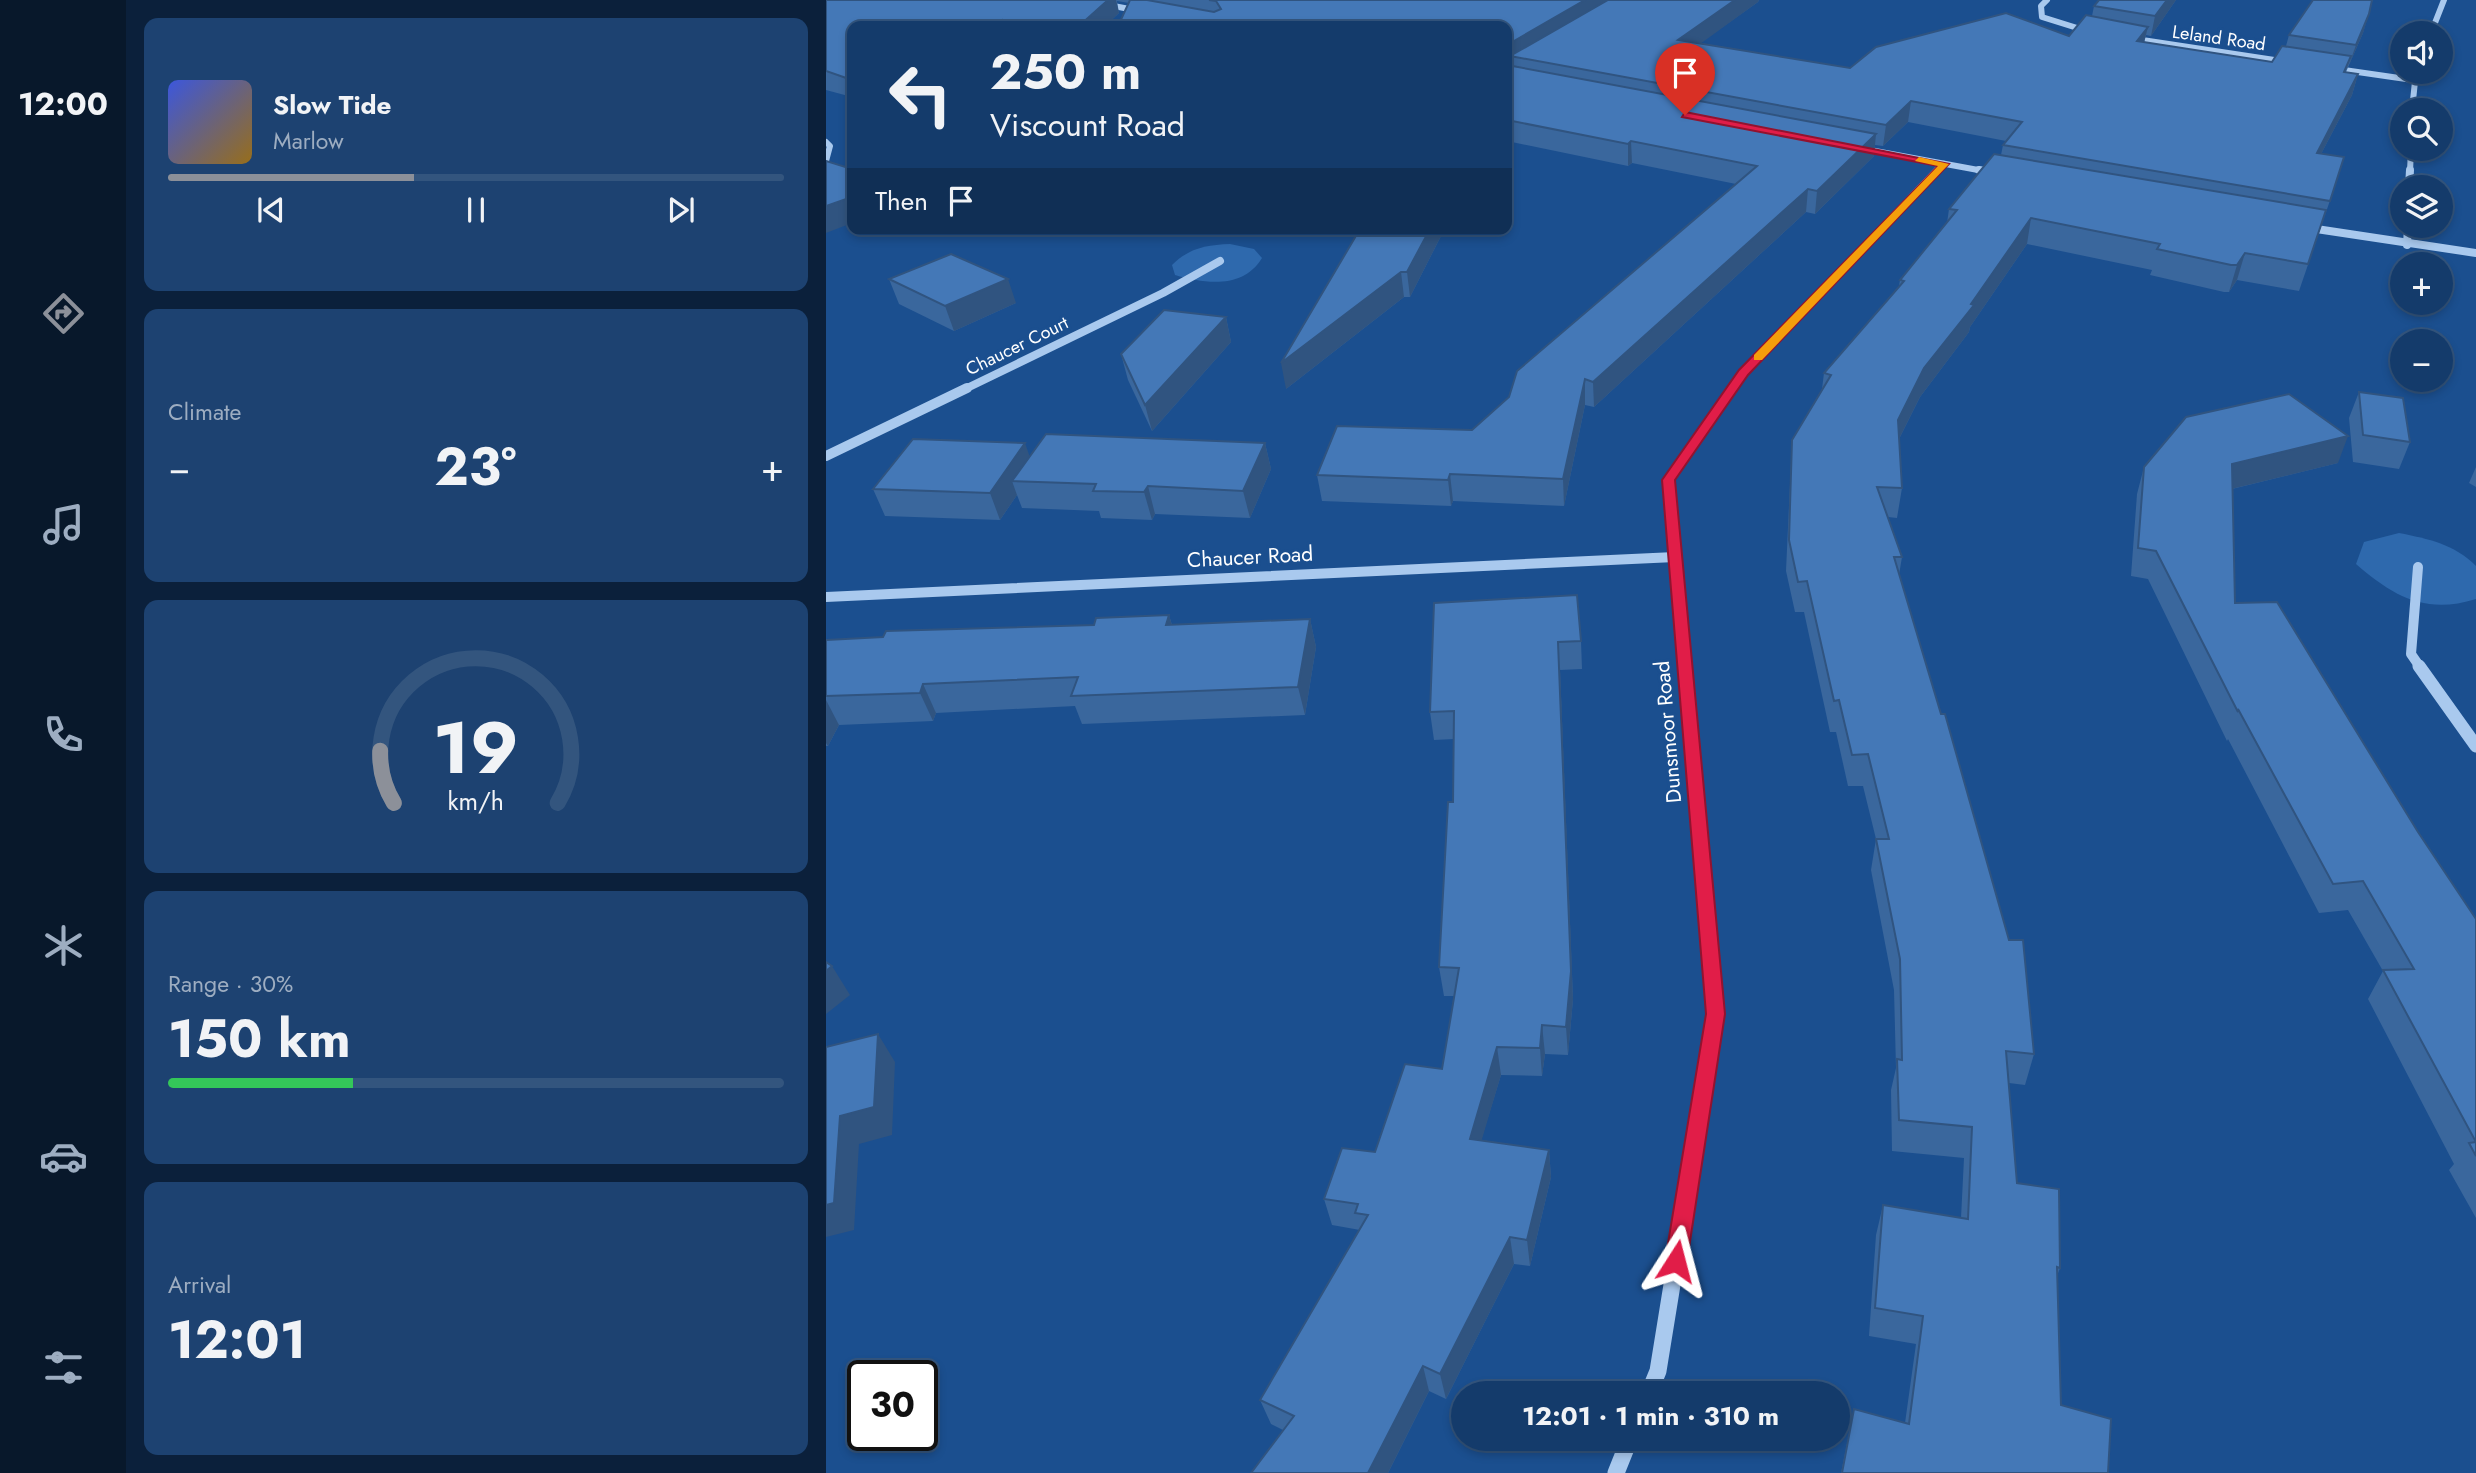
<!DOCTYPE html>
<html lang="en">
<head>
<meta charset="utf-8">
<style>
  :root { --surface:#143b6b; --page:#1d4271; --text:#f1f3f6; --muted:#9dadc1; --line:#33557e; --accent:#8c9099 }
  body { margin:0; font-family:Jost,sans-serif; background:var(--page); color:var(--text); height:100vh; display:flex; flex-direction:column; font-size:26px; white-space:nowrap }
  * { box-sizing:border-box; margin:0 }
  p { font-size:23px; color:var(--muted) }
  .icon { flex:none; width:38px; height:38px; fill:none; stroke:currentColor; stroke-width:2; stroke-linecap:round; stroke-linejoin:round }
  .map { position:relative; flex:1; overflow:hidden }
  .drawer { display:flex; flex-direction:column; gap:18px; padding:18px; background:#0b203b; width:700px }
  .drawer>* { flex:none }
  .hud { position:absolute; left:21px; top:21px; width:665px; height:214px; border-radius:14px; box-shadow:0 4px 10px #0003,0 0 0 2px var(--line); background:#143b6b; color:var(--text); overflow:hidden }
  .buttons { position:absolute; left:1564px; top:21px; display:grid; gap:14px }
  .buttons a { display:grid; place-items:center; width:63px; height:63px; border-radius:50%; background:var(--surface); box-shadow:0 4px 10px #0003,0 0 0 2px var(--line); font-size:35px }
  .speed { position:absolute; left:21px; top:1360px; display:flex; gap:14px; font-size:35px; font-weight:700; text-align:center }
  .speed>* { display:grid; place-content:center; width:91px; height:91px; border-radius:50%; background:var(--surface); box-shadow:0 4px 10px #0003,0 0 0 2px var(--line); line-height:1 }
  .speed .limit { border:4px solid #111; border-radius:10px; background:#fff; color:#111 }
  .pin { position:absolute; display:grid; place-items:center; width:60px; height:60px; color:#fff; margin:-72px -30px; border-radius:50% 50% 50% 0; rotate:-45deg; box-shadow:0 0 7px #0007 }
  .pin .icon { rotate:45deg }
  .me { position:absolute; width:77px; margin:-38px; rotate:9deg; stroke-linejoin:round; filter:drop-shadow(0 0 5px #0008) }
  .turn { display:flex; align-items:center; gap:24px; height:147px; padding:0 28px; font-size:32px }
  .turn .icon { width:91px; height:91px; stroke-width:2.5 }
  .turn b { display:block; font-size:49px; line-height:60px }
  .then { display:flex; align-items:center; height:66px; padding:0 28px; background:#0003; gap:14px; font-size:26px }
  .big { font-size:52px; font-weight:700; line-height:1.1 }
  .drawer .tile { flex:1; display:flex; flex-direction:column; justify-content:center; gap:10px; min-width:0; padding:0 24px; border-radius:14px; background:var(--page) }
  .drawer .dial { align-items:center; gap:0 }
  .dial svg { height:182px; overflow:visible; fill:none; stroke:var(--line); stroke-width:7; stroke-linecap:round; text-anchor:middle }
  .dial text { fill:var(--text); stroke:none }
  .song { display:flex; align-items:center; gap:21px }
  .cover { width:84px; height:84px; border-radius:10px; background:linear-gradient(135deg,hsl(230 70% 55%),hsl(40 70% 35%)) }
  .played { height:7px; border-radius:4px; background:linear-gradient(90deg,var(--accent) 40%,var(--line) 40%) }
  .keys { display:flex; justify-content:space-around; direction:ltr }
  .heat { display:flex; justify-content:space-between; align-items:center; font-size:38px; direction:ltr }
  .charge { height:10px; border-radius:5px; background:linear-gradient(90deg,#34c759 30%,var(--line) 0) }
  .trip { position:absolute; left:625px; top:1381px; width:399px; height:70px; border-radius:35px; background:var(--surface); box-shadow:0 4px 10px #0003,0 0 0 2px var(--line); font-weight:700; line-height:70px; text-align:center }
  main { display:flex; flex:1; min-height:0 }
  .tabs { display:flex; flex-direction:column; width:126px; justify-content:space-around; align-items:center; background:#08182b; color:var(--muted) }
  .tabs .icon { width:49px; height:49px }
  .tabs .on { color:var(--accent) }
  .tabs b { font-size:32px; color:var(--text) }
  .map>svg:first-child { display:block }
</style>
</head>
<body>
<main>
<nav class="tabs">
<b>12:00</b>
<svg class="icon on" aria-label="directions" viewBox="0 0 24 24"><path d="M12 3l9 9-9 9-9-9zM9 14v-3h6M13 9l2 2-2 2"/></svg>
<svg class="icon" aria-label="music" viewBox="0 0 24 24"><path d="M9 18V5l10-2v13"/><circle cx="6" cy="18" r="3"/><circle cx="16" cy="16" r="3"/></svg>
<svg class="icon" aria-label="phone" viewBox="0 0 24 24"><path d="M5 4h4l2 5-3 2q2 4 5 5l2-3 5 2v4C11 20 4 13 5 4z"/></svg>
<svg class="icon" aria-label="climate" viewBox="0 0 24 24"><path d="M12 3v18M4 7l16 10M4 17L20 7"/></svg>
<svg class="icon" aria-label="car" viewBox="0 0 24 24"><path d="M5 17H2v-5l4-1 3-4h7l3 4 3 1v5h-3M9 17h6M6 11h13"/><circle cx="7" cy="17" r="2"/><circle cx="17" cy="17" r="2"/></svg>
<svg class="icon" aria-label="filters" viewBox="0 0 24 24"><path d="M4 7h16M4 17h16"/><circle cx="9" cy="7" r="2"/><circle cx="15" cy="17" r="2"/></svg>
</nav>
<section class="drawer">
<div class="tile">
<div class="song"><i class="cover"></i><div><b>Slow Tide</b><p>Marlow</p></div></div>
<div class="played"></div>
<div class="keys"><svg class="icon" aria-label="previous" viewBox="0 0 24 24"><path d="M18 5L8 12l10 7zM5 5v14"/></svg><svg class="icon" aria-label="pause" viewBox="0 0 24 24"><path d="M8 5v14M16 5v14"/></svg><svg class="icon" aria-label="next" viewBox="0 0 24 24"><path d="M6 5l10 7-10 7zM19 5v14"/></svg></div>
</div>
<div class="tile"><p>Climate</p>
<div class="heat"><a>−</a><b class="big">23°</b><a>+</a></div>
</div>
<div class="tile dial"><svg viewBox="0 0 100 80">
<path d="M14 69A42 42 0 1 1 86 69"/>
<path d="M14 69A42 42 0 0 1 8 46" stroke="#8c9099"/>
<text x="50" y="56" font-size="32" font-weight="700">19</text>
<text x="50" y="72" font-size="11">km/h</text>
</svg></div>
<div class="tile"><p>Range · 30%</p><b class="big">150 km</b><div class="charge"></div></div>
<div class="tile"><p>Arrival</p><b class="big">12:01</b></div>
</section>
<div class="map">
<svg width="1650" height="1473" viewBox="0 0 1650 1473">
  <rect width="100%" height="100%" fill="#1b4f8f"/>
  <!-- green -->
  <g fill="#2e69ad">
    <path d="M404,244L428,249L436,258C417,289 380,284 349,275L346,265C363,248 380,245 404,244Z"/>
    <path d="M1573,533C1603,539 1628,544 1650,566V599C1599,615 1567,596 1530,564L1538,542Z"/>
  </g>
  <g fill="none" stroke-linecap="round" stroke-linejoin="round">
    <!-- minor-far4 -->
    <g stroke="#a9c9ee" stroke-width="6">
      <polyline points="256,0 314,11"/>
      <polyline points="1221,0 1215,6 1216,17 1264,32"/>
      <polyline points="1605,33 1618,0"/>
      <polyline points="1303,38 1462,62"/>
      <polyline points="1504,68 1587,80"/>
      <polyline points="1586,110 1590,72"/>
      <polyline points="0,142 4,146 0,161"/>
      <polyline points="1033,148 1163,172"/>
      <polyline points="1111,172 1118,164"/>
      <polyline points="1584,172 1585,149"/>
    </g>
    <!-- minor-far3 -->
    <g stroke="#a9c9ee" stroke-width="8">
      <polyline points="1153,170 1170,173"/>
      <polyline points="1583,187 1584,170"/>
      <polyline points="1477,227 1650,253"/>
      <polyline points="1581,245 1582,226"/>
      <polyline points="137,390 337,293 394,261"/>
      <polyline points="906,390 918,373 1112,170"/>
    </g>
    <!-- minor-far2 -->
    <g stroke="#a9c9ee" stroke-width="10">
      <polyline points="0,456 141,388"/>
      <polyline points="1592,567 1585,654 1594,667"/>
      <polyline points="0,597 849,557"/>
      <polyline points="859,667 842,480 907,388"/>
    </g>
    <!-- minor-far1 -->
    <g stroke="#a9c9ee" stroke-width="13">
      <polyline points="859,666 889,1022"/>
      <polyline points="1593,666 1650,746"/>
    </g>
    <!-- minor -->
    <g stroke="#a9c9ee" stroke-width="17">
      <polyline points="823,1393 832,1371 889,1020"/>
      <polyline points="790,1473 804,1438"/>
    </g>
  </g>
  <!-- wall -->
  <g fill="#3a679d">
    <polygon points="0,0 933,0 932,2 874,43 1024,68 1243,36 1266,16 1268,6 1350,0 1325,36 1320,35 1318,43 1446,62 1460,46 1463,35 1487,0 1547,0 1545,5 1537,33 1520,72 1532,74 1526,95 1495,154 1511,180 1473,291 1411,280 1403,292 1398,292 1324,275 1326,270 1201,244 1144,327 1143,332 1094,397 1073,439 1076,488 1071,518 1062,517 1076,557 1073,575 1208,1054 1199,1085 1183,1083 1191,1183 1234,1268 1231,1276 1235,1405 1282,1473 1015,1473 1028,1409 1079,1423 1090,1344 1043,1336 1050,1235 1057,1205 1135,1218 1138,1158 1066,1151 1065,1090 1070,1068 1068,990 1045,870 1050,839 1037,786 1022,786 1010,732 1004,732 978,612 969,612 960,571 966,440 996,389 998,373 1073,286 1074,280 1121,223 1123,209 1175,155 1177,145 1180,141 1082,122 1057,146 1049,145 1048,156 989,214 980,212 768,407 759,405 738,506 627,501 625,506 496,501 491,475 646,430 683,397 910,184 806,163 802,166 681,141 681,26 292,26 303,3 291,1 293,13 279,26 26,26 26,97 0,90"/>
    <polygon points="534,229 615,236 584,297 578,297 460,389"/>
    <polygon points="63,279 190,303 128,331 73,304"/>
    <polygon points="400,317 405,342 326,431 302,380 295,354"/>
    <polygon points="1533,392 1584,442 1573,469 1527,462 1523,418"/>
    <polygon points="439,443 445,469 424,518 329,514 326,520 275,518 273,511 196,508 191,495 174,520 59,516 47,489 204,456"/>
    <polygon points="1512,463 1406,489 1409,603 1592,832 1650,919 1650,1218 1623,1170 1628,1164 1542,999 1557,971 1522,910 1493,913 1402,739 1401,741 1322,579 1305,576 1311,494 1318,467"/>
    <polygon points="1650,467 1650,487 1643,483"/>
    <polygon points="608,603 755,641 756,669 734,670 747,999 742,1055 719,1054 716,1076 675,1075 655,1140 723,1150 725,1177 704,1266 688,1264 620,1399 603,1391 562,1473 425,1473 457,1430 445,1424 434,1400 534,1230 506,1225 498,1199 549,1152 616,1069 628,996 618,996 613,967 627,802 628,739 608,740 604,712"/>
    <polygon points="343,615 346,625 484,619 490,647 479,715 256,724 249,706 110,713 107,721 13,725 2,746 0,746 0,640 57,637 268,625"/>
  </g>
  <!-- shaded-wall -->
  <g fill="#305480">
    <polygon points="282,0 290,0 293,13 279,26 253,26"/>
    <polygon points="759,0 792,0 684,56 685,63 681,66 681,45"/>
    <polygon points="909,0 933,0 932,2 852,60 852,40"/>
    <polygon points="1341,0 1350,0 1325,36 1329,16"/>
    <polygon points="1543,14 1537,33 1523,65 1530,45"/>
    <polygon points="1322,27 1317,46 1311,41"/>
    <polygon points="1532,74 1526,95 1484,175 1491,153"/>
    <polygon points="1085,101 1082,122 1057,146 1060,125"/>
    <polygon points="1050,134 1048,156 989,214 991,191"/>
    <polygon points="805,141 806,163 802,166 802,144"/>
    <polygon points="982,189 980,212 768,407 767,382"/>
    <polygon points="26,197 26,223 0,233 0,206"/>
    <polygon points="1205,218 1201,244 1144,327 1143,332 1094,397 1068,449 1072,420 1098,368 1145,304"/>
    <polygon points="604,229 614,229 615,236 584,297 581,272"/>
    <polygon points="1419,253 1411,280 1403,292 1411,265"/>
    <polygon points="575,272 578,297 460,389 455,363"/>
    <polygon points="182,279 190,303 128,331 119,306"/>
    <polygon points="400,317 405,342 326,431 319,405"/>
    <polygon points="759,379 759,405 738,506 737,479"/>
    <polygon points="1522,436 1512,463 1397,491 1406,464"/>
    <polygon points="199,443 208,469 186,481 191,495 174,520 164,493"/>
    <polygon points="439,443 445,469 424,518 417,491"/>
    <polygon points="624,474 627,501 625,506 622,480"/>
    <polygon points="322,486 329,514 326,520 318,492"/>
    <polygon points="343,615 351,643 340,625"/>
    <polygon points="484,619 490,647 479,715 472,687"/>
    <polygon points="734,670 747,999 742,1055 740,1027"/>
    <polygon points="97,684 110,713 107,721 94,693"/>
    <polygon points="0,700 13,725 2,746 0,743"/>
    <polygon points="6,966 24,995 0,1014 0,971"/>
    <polygon points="716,1025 719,1054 716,1076 714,1048"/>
    <polygon points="52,1034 69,1062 66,1135 33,1144 28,1230 0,1237 0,1205 14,1116"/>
    <polygon points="671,1047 675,1075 648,1166 644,1139"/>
    <polygon points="723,1150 725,1177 704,1266 701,1240"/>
    <polygon points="684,1237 688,1264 620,1399 614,1374"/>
    <polygon points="597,1366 603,1391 562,1473 542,1473"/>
  </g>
  <!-- building -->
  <g fill="#4478b7" stroke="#305480" stroke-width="2">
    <polygon points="0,0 282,0 253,26 208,26 177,20 175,26 26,26 26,80 0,71"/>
    <polygon points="304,0 321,0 388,12 395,9 390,1 383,0 759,0 681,45 681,26 292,26"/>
    <polygon points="782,0 909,0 852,40 1024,68 1050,47 1180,13 1243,36 1260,15 1322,27 1311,41 1446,62 1456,46 1525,56 1518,72 1532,74 1491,153 1518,157 1504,201 1177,145 1196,122 1085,101 1060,125 684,56"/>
    <polygon points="1273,0 1341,0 1329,16 1268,6"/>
    <polygon points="1487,0 1546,0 1543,14 1530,45 1463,35"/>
    <polygon points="681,65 1050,134 991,191 982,189 767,382 759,379 737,479 624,474 622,480 491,475 511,426 646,430 683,397 691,371 931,166 805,141 802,144 681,120"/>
    <polygon points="1168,154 1500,210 1482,264 1419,253 1411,265 1405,265 1331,249 1334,244 1205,218 1145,304 1148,305 1098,368 1072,420 1076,488 1051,487 1076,557 1068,557 1115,714 1119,714 1183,940 1197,940 1208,1054 1180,1051 1191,1183 1233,1189 1234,1268 1231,1267 1235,1405 1285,1419 1282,1473 1016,1473 1028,1409 1083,1424 1097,1316 1049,1308 1057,1205 1142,1219 1146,1127 1073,1120 1071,1059 1076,1060 1074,959 1050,839 1063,839 1042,754 1026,755 1013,700 1008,701 981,581 972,582 963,540 966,440 1005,375 998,373 1078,281 1074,280 1131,210 1123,209"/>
    <polygon points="0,161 26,169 26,197 0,206"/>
    <polygon points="534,229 604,229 581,272 575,272 455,363"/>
    <polygon points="125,254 182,279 119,306 63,279"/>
    <polygon points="338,310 400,317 319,405 295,354"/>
    <polygon points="1533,392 1577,398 1584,442 1537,435"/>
    <polygon points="1463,394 1522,436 1406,464 1409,603 1451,602 1592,832 1650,919 1650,1142 1557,970 1588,969 1537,881 1507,884 1412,709 1412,712 1330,551 1312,548 1318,467 1360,417"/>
    <polygon points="220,434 439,443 417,491 322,486 318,492 267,491 270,484 186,481"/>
    <polygon points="87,439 199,443 164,493 47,489"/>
    <polygon points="751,595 755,641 732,642 745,971 740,1027 716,1025 714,1048 671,1047 644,1139 723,1150 701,1240 684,1237 614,1374 597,1366 542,1473 425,1473 468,1416 434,1400 542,1215 529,1213 532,1204 498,1199 516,1148 549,1152 579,1064 616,1069 633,968 613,967 622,802 627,802 628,711 604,712 608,603"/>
    <polygon points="343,615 340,625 484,619 472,687 245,696 252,677 97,684 94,693 0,696 0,640 57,637 60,631 268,625 270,618"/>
    <polygon points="0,962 6,966 0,971"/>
    <polygon points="52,1034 48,1107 14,1116 8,1203 0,1205 0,1047"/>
    <polygon points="1650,1142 1650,1156 1643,1143"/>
  </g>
  <!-- route -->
  <polygon fill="#e11d48" stroke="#92132f" stroke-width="2" points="859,112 1123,164 922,375 849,480 899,1014 861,1261 858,1268 850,1271 842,1268 839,1261 880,1014 836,480 913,370 1112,166 856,117"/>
  <!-- slow -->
  <polygon fill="#f59e0b" points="1093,157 1123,164 936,360 928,360 928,355 1112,166 1089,161"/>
  <g text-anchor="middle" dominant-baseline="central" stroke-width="6" stroke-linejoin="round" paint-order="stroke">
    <!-- far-street labels -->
    <g font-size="18" fill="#fff" stroke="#1b4f8f">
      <text transform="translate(1393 38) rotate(8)">Leland Road</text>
      <text transform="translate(191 346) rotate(-26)">Chaucer Court</text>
    </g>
    <!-- street labels -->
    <g font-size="21" fill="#fff" stroke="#1b4f8f">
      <text transform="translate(424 557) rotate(-3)">Chaucer Road</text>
      <text transform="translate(842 732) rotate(-95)">Dunsmoor Road</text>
    </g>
  </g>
</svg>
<div class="buttons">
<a><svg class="icon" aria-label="sound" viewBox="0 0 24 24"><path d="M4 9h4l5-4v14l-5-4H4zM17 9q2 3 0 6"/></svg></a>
<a><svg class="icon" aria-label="search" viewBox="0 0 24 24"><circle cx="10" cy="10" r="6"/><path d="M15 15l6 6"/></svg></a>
<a><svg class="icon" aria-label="layers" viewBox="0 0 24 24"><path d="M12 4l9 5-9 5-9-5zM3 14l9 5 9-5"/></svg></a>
<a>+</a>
<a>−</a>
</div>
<div class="speed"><div class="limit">30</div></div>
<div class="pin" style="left:859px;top:115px;background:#d93025"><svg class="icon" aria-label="arrive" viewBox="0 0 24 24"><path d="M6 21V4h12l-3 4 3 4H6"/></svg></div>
<svg class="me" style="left:850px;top:1261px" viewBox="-20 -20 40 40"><path d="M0-17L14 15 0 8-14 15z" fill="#e11d48" stroke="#fff" stroke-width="4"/></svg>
<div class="trip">12:01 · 1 min · 310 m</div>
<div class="hud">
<div class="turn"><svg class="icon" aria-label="left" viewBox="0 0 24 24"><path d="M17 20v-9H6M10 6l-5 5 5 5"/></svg><div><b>250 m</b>Viscount Road</div></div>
<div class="then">Then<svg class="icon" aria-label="arrive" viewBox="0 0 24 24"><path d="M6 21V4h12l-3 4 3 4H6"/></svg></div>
</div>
</div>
</main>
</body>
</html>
